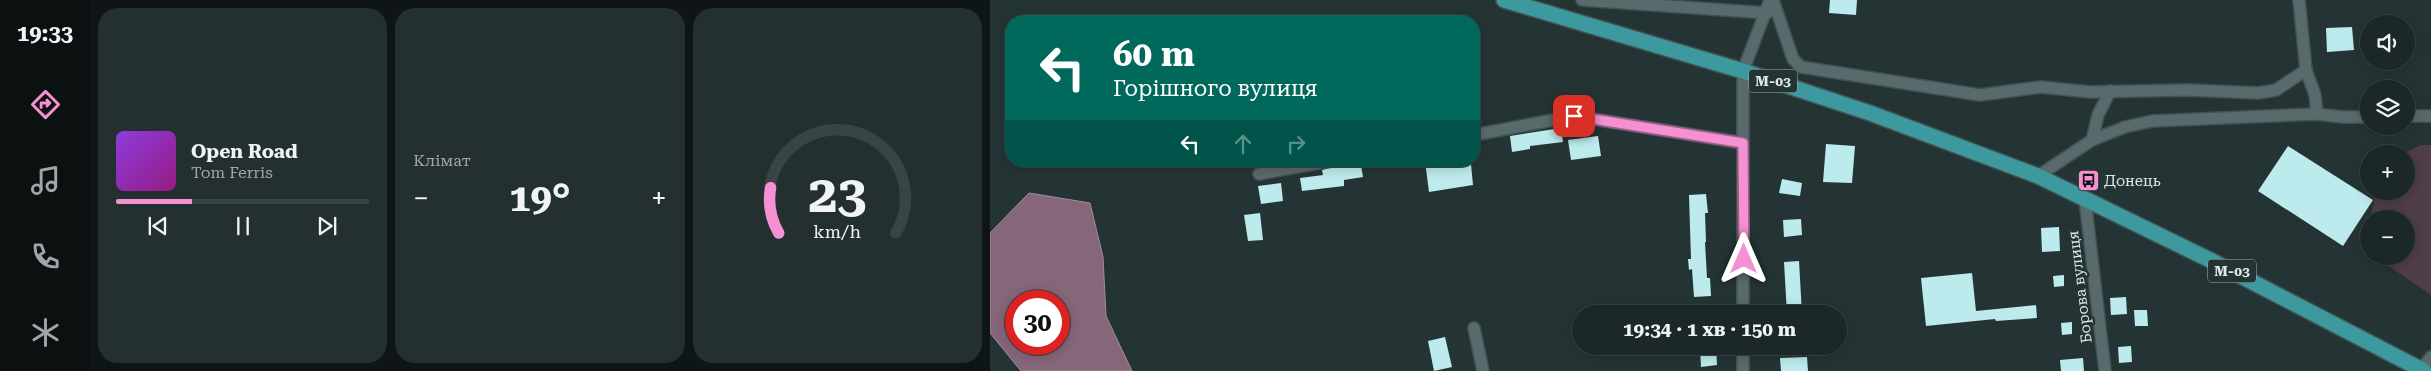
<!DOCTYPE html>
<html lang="uk">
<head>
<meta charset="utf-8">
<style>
  :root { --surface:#1b2728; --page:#242f30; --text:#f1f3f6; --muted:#a0a5a8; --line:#394445; --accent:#f591d2 }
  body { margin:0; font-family:"Roboto Serif",serif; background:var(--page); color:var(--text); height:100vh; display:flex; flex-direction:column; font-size:19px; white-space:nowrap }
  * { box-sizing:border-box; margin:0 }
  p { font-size:16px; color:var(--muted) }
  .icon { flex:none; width:28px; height:28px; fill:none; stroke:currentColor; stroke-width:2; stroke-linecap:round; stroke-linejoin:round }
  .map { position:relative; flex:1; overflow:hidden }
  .sheet { display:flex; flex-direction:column; gap:8px; padding:8px; background:#0f1516; width:900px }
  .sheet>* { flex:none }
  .banner { position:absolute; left:15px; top:15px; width:475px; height:152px; border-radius:20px; box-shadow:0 2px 12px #0003,0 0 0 1px var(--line); background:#00695c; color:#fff; overflow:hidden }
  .controls { position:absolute; left:1370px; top:15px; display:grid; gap:10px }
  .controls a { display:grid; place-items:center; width:55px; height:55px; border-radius:50%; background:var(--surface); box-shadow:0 2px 12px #0003,0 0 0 1px var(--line); font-size:25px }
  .speed { position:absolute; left:15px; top:290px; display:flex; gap:10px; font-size:25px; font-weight:700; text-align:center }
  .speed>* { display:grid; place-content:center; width:65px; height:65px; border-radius:50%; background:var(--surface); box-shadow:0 2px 12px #0003,0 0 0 1px var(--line); line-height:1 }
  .speed .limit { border:8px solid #d22; background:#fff; color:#111 }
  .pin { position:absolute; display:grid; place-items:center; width:42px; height:42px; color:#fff; margin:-21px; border-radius:10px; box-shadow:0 2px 8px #0006 }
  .me { position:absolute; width:55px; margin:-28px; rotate:0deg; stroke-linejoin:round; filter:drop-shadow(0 0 4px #0008) }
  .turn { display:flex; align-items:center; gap:18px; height:105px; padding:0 25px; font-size:22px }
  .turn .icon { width:65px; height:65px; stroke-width:2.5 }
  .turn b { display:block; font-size:35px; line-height:42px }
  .lanes { display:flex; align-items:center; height:48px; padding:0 25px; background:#0003; justify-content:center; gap:25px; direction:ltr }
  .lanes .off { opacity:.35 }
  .big { font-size:38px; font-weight:700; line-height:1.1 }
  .sheet .widget { flex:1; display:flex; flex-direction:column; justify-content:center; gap:8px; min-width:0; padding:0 18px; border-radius:20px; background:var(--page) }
  .sheet .dial { align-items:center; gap:0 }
  .dial svg { height:130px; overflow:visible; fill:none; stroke:var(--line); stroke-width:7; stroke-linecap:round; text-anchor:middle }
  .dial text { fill:var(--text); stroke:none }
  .song { display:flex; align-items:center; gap:15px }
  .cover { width:60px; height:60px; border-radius:8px; background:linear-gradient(135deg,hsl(270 70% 55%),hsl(310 70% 35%)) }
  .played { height:5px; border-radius:2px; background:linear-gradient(90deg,var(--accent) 30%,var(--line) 30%) }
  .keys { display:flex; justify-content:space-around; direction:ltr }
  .heat { display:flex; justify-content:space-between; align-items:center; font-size:28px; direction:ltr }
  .sheet .tiles { flex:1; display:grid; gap:8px; grid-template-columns:repeat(3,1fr) }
  .trip { position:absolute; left:582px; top:305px; width:275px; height:50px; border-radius:25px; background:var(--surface); box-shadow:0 2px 12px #0003,0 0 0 1px var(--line); font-weight:700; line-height:50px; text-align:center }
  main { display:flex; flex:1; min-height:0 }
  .tabs { display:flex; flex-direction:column; width:90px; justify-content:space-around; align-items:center; background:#0b1010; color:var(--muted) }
  .tabs .icon { width:35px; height:35px }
  .tabs .on { color:var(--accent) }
  .tabs b { font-size:22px; color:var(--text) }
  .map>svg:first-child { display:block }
</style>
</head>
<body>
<main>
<nav class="tabs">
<b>19:33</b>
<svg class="icon on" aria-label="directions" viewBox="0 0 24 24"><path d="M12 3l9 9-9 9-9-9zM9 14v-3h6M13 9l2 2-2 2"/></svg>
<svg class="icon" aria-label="music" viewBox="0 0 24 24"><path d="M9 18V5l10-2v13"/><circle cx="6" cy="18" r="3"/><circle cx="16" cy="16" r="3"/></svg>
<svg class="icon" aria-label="phone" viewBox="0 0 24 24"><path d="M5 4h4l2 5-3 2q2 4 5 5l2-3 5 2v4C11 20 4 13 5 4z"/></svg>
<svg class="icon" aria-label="climate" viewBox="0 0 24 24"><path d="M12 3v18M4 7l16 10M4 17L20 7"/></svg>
</nav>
<section class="sheet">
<div class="tiles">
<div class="widget">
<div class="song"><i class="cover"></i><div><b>Open Road</b><p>Tom Ferris</p></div></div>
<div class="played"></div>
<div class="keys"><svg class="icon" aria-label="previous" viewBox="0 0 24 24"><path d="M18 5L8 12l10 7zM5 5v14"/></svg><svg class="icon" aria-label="pause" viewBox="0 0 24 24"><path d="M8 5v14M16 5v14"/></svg><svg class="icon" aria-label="next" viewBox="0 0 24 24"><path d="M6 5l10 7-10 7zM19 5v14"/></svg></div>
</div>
<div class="widget"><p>Клімат</p>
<div class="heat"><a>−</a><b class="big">19°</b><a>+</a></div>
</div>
<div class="widget dial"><svg viewBox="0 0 100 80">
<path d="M14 69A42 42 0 1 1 86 69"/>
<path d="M14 69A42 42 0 0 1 9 41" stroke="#f591d2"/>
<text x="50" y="56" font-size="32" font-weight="700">23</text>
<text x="50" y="72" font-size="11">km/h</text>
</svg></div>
</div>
</section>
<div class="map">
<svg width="1441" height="371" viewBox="0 0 1441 371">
  <rect width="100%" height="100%" fill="#243435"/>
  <!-- green -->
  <polygon fill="#4f3d48" points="1431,145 1441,145 1441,295 1390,260 1389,256 1416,256 1416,219 1380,219 1385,199 1381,191 1416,191 1416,154 1413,154"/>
  <!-- water -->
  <path fill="#86677a" stroke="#a08d9b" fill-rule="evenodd" d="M39,193L100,203L113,257L116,316L142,371H31L0,333V233ZM26,301H69V344H26Z"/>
  <!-- building -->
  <g fill="#bdeaec">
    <polygon points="840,0 867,0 866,15 839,13"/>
    <polygon points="1362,27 1364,50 1337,52 1336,28"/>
    <polygon points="571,128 573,142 540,146 540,149 522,152 520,136"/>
    <polygon points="608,136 611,156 581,160 578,140"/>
    <polygon points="836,144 865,146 862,183 833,182"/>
    <polygon points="1298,146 1383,200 1353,246 1268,191"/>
    <polygon points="435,161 452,161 453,167 481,164 483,185 439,192"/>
    <polygon points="371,165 373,177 354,180 354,186 312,191 310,178 333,175 332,170 345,166"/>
    <polygon points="792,179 812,183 810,196 789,193"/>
    <polygon points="291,183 293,201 271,204 268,186"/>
    <polygon points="716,194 718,213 715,213 716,242 715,242 717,278 720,278 721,296 704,297 702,269 699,270 698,259 701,259 699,195"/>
    <polygon points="270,213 273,240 258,241 254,215"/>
    <polygon points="811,219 812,235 794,237 793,220"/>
    <polygon points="1069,227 1070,251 1052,252 1051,228"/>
    <polygon points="809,261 812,314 797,314 794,262"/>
    <polygon points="982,273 986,311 1046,305 1047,318 1006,321 1005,319 936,326 931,278"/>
    <polygon points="1074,275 1074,286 1064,287 1063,276"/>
    <polygon points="1136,297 1137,314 1121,315 1120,298"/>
    <polygon points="1144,310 1157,310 1158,326 1145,326"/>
    <polygon points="1082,322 1082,334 1072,335 1071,323"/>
    <polygon points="455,337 462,367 444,371 438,341"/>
    <polygon points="726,346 727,365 711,367 710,347"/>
    <polygon points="1141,346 1142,362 1129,363 1128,347"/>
    <polygon points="817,357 818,371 791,371 790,358"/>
    <polygon points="1093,358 1094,371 1071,371 1070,360"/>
  </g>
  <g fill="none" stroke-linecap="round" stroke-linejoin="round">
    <defs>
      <g id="minor">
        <polyline points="592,0 777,13"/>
        <polyline points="783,0 803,59 811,67 990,95 1051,87 1100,92 1197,90 1268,93 1286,90 1316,70"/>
        <polyline points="1309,0 1316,70 1325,95 1327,114"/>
        <polyline points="1416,116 1441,116"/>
        <polyline points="484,135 584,116 753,143"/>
        <polyline points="1102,140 1108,115 1120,91"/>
        <polyline points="269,174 340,161"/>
        <polyline points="1048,176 1102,140 1135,127 1162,121 1327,114 1352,117 1379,117"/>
        <polyline points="1095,199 1115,371"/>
        <polyline points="753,314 753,71 780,0"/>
        <polyline points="484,328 493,371"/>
        <polyline points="753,371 753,346"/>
        <polyline points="1430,371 1441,357"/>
      </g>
      <polyline id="trunk" points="514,0 753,71 880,113 1048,176 1220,260 1434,371"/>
    </defs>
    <!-- minor casing -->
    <use href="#minor" stroke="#425151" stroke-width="14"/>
    <!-- trunk casing -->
    <use href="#trunk" stroke="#425151" stroke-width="18"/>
    <!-- minor -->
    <use href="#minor" stroke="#586a6b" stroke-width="11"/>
    <!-- trunk -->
    <use href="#trunk" stroke="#3c999e" stroke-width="15"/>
  </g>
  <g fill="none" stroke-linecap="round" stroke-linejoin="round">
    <defs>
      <polyline id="route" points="584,116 753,143 754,259"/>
    </defs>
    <!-- route casing -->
    <use href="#route" stroke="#9f5e88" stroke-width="12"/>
    <!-- route -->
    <use href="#route" stroke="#f591d2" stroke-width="9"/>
  </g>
  <!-- icons -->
  <defs>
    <symbol id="bus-square" viewBox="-11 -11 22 22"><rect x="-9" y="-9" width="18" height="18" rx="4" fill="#f591d2" stroke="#243435"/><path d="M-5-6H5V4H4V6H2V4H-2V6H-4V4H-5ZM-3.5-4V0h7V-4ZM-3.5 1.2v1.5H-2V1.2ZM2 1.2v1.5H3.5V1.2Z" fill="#111"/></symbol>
  </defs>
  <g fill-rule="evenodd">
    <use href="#bus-square" x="1086" y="168" width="25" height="25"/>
  </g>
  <g text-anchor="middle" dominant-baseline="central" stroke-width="5" stroke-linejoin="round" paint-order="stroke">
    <!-- shield labels -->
    <g fill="#243435" stroke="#a6b1b2" stroke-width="1">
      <rect x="759" y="69.5" width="48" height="23" rx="4"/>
      <rect x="1218" y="259.5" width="48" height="23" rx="4"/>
    </g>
    <g font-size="14" font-weight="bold" fill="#dde7e7">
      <text x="783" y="81">М-03</text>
      <text x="1242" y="271">М-03</text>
    </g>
    <!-- poi labels -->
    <g font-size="15" fill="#dde7e7" stroke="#243435" text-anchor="start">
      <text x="1114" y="181">Донець</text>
    </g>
    <!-- street labels -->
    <g font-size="15" fill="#dde7e7" stroke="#243435">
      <text transform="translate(1090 287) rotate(-97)">Борова вулиця</text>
    </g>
  </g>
</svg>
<div class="controls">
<a><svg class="icon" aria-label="sound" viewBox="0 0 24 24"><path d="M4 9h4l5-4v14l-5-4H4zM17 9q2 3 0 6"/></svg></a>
<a><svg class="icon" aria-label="layers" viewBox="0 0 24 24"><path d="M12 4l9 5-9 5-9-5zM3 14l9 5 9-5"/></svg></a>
<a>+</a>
<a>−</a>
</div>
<div class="speed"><div class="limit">30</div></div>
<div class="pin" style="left:584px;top:116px;background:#d93025"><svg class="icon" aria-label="arrive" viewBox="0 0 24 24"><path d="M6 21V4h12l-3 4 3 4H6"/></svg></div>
<svg class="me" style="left:754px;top:259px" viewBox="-20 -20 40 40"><path d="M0-17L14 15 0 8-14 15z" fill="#f591d2" stroke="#fff" stroke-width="4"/></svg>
<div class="trip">19:34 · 1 хв · 150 m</div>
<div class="banner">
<div class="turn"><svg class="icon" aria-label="left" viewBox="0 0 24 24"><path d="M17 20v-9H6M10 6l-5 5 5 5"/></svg><div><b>60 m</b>Горішного вулиця</div></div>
<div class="lanes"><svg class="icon" aria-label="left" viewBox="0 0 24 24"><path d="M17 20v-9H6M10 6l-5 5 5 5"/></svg><svg class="icon off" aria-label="ahead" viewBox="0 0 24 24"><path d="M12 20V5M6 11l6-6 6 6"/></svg><svg class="icon off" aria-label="right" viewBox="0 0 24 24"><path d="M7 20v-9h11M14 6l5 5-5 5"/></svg></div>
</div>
</div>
</main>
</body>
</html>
